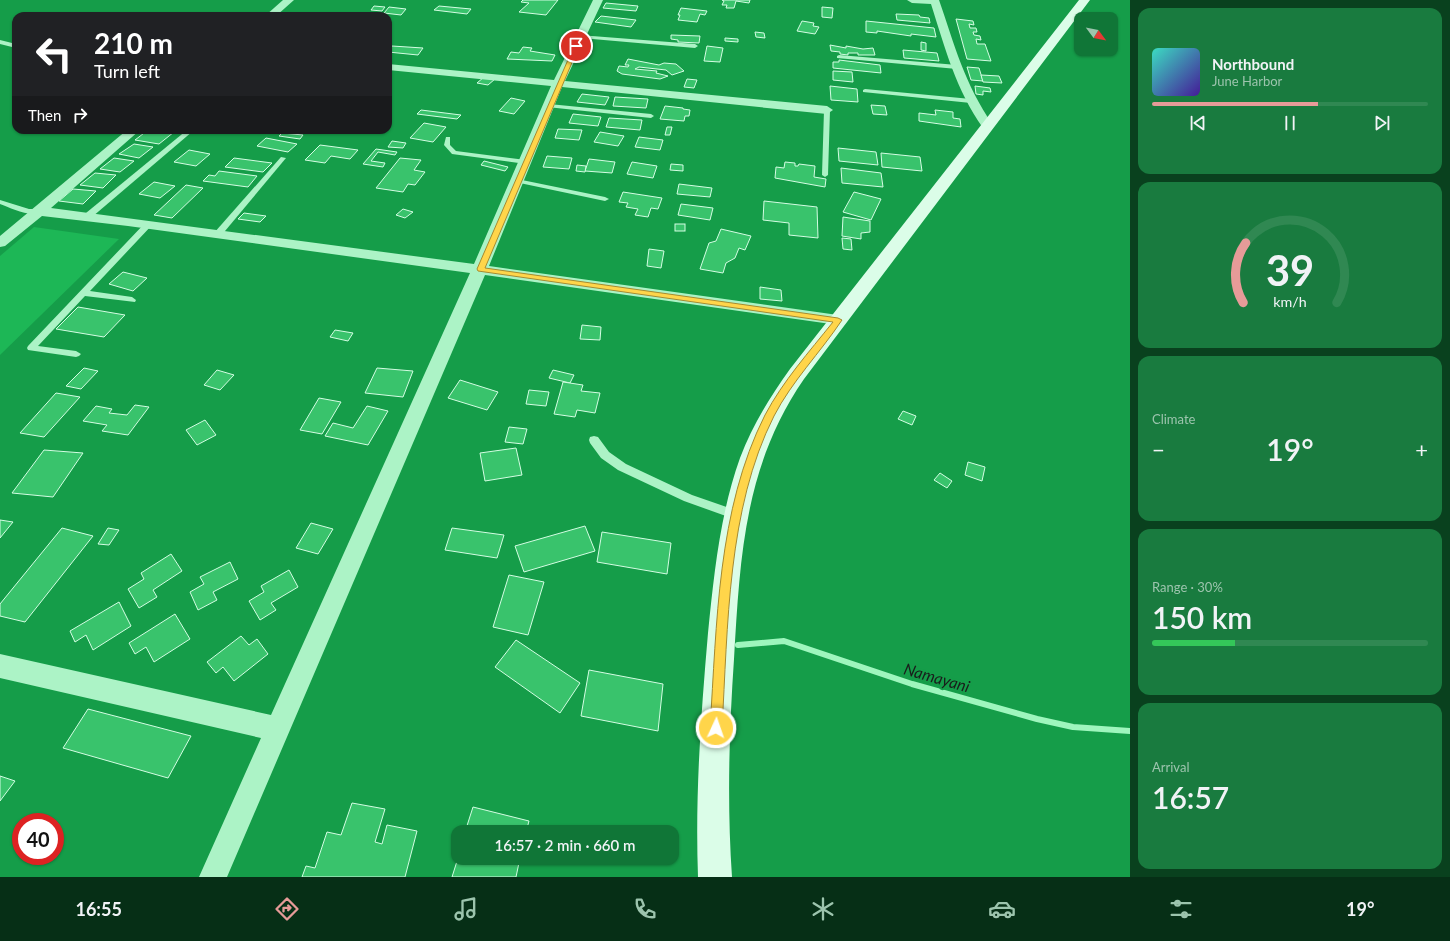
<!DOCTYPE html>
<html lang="en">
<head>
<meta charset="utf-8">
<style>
  :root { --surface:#107637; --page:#197b3f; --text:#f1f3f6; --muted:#9cc4ad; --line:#308852; --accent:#e69b98 }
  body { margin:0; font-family:Lato,sans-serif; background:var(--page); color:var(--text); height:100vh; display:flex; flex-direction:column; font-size:15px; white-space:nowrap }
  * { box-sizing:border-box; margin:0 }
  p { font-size:13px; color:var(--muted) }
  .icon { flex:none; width:22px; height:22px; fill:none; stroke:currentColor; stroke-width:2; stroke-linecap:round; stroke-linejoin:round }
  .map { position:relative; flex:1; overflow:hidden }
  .details { display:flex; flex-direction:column; gap:8px; padding:8px; background:#09411e; width:320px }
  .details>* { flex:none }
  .banner { position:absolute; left:12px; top:12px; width:380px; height:122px; border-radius:12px; box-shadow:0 1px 3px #0004; background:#202124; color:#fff; overflow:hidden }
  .needle { width:26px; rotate:122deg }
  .buttons { position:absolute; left:1074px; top:12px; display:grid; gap:8px }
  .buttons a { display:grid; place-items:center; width:44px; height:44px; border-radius:8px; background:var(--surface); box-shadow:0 1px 3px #0004; font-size:20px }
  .speed { position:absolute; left:12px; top:813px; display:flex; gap:8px; font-size:20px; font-weight:700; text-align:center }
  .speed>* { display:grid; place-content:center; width:52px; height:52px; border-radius:50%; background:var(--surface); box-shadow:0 1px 3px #0004; line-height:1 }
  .speed .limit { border:6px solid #d22; background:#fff; color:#111 }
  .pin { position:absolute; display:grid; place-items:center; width:34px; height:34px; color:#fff; margin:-17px; border:2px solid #fff; border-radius:50%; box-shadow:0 1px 4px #0007 }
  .me { position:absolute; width:44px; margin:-22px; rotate:3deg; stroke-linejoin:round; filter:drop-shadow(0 0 3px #0008) }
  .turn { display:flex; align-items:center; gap:14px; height:84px; padding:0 16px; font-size:18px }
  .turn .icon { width:52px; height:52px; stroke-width:2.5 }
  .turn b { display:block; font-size:28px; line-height:34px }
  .then { display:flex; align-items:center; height:38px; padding:0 16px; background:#0003; gap:8px; font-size:15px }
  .big { font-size:30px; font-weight:600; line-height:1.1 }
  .details .widget { flex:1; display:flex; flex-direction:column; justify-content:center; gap:6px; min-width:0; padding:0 14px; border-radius:12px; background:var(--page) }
  .details .dial { align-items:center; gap:0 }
  .dial svg { height:104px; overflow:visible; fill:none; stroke:var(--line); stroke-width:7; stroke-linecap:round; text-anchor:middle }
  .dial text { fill:var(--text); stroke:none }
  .song { display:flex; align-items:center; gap:12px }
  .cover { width:48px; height:48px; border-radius:6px; background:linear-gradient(135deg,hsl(170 70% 55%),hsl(260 70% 35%)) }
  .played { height:4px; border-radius:2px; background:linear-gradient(90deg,var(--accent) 60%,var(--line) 60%) }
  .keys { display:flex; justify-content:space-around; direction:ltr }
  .heat { display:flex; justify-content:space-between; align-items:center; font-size:22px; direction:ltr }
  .charge { height:6px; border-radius:3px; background:linear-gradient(90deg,#34c759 30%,var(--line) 0) }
  .trip { position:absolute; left:451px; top:825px; width:228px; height:40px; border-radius:12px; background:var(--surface); box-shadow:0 1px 3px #0004; font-weight:600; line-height:40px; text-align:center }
  .menu { display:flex; height:64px; justify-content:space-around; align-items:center; background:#062f16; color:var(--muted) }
  .menu .icon { width:28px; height:28px }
  .menu .active { color:var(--accent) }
  .menu b { font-size:18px; color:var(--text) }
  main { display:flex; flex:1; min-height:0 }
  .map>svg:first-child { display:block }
</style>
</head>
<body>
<main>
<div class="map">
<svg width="1130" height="877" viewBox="0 0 1130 877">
  <rect width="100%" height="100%" fill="#159d49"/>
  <!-- green -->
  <polygon fill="#1db756" points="34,227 119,239 0,355 0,256"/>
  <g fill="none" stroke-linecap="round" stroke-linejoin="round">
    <!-- stream -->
    <polyline stroke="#9ef6bd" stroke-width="6" points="738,645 784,641 912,684 1037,719 1073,727 1130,731"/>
  </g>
  <!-- building -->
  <g fill="#39c36c" stroke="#d4fde3">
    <polygon points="523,0 558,0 546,15 519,12 529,3 521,2"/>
    <polygon points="722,0 750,0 749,3 736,1 734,8 726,8 727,5 722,5 724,1"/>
    <polygon points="606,3 638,6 636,11 603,8"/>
    <polygon points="374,6 385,7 382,11 371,10"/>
    <polygon points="439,6 471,9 467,14 434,10"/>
    <polygon points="389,7 406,9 401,15 384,13"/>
    <polygon points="822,7 833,8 832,18 822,17"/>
    <polygon points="681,8 707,11 705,15 700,14 697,22 678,20 680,15 678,15"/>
    <polygon points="896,14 919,15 920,17 929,18 930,23 897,20"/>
    <polygon points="601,16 636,20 631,27 595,22"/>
    <polygon points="956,19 973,21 974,25 969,24 970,28 976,28 977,32 973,32 974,35 980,36 981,40 976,39 977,44 985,44 991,61 967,59"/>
    <polygon points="802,21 814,23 813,26 819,27 815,34 797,31"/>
    <polygon points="866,21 934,28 936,37 911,34 911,36 877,31 877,33 866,32"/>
    <polygon points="755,32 764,33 765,38 756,37"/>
    <polygon points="671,35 700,36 699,43 678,42 678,40 671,39"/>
    <polygon points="725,38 738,39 738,42 725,41"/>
    <polygon points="921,42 926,43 926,51 921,50"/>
    <polygon points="830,45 846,48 846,46 863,49 873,48 875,55 858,55 858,53 848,53 848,55 840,54 840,52 831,51"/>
    <polygon points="392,46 423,48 418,55 388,52"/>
    <polygon points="707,46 723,48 720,62 704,61"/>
    <polygon points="523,47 532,48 530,51 555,55 552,61 507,59 511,52 519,53"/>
    <polygon points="903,50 937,53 939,61 904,58"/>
    <polygon points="628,59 659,65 664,63 676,64 684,71 672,75 666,70 639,67 635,69 657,71 656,73 668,76 660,79 622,74 617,71 619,66 628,67 629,65 625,65"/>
    <polygon points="839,60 880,65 881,73 833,68 833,62 839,62"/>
    <polygon points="967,67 979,68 983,81 971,80"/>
    <polygon points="833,71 852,72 853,82 833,80"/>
    <polygon points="981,75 999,76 1002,83 983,82"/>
    <polygon points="484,77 495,79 488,85 477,83"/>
    <polygon points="687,79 697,80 694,88 684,87"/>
    <polygon points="830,86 857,89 858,102 831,100"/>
    <polygon points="975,86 990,88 991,92 983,91 983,95 976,94"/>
    <polygon points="582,94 609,97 605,105 577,102"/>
    <polygon points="615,97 648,99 646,108 613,106"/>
    <polygon points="511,98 525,101 514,114 499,111"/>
    <polygon points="871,105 885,106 887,115 873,114"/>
    <polygon points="665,106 683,108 683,109 690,110 689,116 685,116 684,121 660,119"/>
    <polygon points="421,110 461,115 457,119 417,114"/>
    <polygon points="935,110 953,112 953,118 960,119 961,127 919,121 919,113 936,115"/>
    <polygon points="573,114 601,117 598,126 569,123"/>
    <polygon points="609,118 642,120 640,130 606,127"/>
    <polygon points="424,123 446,127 433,142 410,138"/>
    <polygon points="667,127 672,127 670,135 665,135"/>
    <polygon points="558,129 582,130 579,140 555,138"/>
    <polygon points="148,130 157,130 174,132 159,144 135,140"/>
    <polygon points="600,132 624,136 618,146 594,142"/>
    <polygon points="282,133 303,135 300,139 279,136"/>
    <polygon points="639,137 663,140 660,150 635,147"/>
    <polygon points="266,138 297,144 288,152 257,146"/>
    <polygon points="392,141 406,143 403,148 388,147"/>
    <polygon points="134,144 153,147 139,158 119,154"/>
    <polygon points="320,145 358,150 350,159 331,156 325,163 305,160"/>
    <polygon points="838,148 876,152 878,165 839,161"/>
    <polygon points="376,149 397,152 395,155 378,152 371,161 385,163 383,167 363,164"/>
    <polygon points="189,150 210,154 196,166 174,162"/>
    <polygon points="881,153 920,157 922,171 882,167"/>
    <polygon points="547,156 572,158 569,169 543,167"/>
    <polygon points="114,158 134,161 120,172 100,169"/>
    <polygon points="234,158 272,163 263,172 225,167"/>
    <polygon points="400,158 421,160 414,170 425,172 415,185 408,184 403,192 376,188"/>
    <polygon points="589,159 615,162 612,173 585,171"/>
    <polygon points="484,161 508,167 505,171 481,165"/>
    <polygon points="632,162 657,166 653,178 627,174"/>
    <polygon points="785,162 795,163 795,166 798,166 799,164 815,166 814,177 826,179 825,187 775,178 776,167 784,168"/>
    <polygon points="671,164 683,165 683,171 670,170"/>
    <polygon points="577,165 586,166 585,172 576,171"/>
    <polygon points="841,168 881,173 883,187 842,183"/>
    <polygon points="219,171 257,176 248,187 203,181 209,175 215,176"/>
    <polygon points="95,173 116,175 103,188 80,185"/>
    <polygon points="154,182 175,186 160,198 139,194"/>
    <polygon points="679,184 712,188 710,197 677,194"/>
    <polygon points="186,185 203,188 172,218 154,215"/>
    <polygon points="73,189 96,191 83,204 59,201"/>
    <polygon points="623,192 662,198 658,209 651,208 648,217 635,215 638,209 626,207 628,203 619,202"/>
    <polygon points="854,192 881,199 871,220 843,212"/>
    <polygon points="764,201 817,207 818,238 789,235 789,223 763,220"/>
    <polygon points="681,204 713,208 710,220 678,215"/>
    <polygon points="403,209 413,212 405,218 396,215"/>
    <polygon points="244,213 266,216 260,222 238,219"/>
    <polygon points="843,217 870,221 870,232 861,233 861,239 842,236"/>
    <rect x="675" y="224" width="10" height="7"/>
    <polygon points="721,229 751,236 745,250 739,248 735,258 726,263 723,273 700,269 709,243 716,241"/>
    <polygon points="842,238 851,239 852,250 843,249"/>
    <polygon points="649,249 664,251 661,268 647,266"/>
    <polygon points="123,272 147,278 133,291 109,284"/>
    <polygon points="760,287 781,290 782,301 760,299"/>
    <polygon points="78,307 125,315 104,337 56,329"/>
    <polygon points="582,325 601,327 600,340 580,339"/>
    <polygon points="335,330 353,333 348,341 330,337"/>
    <polygon points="84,368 98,371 81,389 66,386"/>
    <polygon points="377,368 413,371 403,397 365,393"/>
    <polygon points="217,370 234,375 220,390 204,385"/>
    <polygon points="553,370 574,375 570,383 549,378"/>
    <polygon points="460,380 498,392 487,410 448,398"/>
    <polygon points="563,382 583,385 581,391 600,393 595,413 577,410 575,417 554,414"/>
    <polygon points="529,390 549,392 546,406 526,404"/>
    <polygon points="56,393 80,397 44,437 20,433"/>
    <polygon points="319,398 341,402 322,434 300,430"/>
    <polygon points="135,405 149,407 128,435 102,431 107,425 83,421 96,406 112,409 109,413 127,415"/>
    <polygon points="367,406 388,411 368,445 325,436 333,423 353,428"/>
    <polygon points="903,411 916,416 912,425 898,419"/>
    <polygon points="205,420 216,435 197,445 186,430"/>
    <polygon points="509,427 527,429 523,444 505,442"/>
    <polygon points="516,448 522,475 485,481 480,453"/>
    <polygon points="44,450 83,453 53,497 12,493"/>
    <polygon points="968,462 985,467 982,481 965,475"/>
    <polygon points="940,473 952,481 947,488 934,480"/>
    <polygon points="0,520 13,522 0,538"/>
    <polygon points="311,523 333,529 318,554 296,548"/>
    <polygon points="585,526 595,551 524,572 515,546"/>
    <polygon points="62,528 93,536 25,622 0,616 0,604"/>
    <polygon points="108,528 119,530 109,545 98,544"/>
    <polygon points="452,528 504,535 497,558 445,550"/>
    <polygon points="602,532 671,543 667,574 597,562"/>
    <polygon points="171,554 182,571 153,590 157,597 139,608 128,589 144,579 141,573"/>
    <polygon points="230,562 238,579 213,592 217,600 198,610 190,592 204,584 200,577"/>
    <polygon points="289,570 298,587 271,603 276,610 260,620 249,601 264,592 261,586"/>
    <polygon points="509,575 544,582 528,635 493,627"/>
    <polygon points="119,602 131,626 93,650 86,635 75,642 70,631"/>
    <polygon points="175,614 190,639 154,662 146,647 135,654 129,643"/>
    <polygon points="241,636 249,645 257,639 268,654 234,681 223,667 216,673 207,662"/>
    <polygon points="516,640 580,683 560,713 495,667"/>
    <polygon points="589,670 663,684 658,731 581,716"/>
    <polygon points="88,709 191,736 168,778 63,748"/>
    <polygon points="0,776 15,781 0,801"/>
    <polygon points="352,803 385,809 375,842 382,844 387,825 417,831 405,877 302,877 306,866 315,868 327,832 341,835"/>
    <polygon points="473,807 529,821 526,832 465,832"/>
    <polygon points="458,858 520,858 516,877 452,877"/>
  </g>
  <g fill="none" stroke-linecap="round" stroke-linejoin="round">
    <!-- lane -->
    <g fill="#acf3c6" fill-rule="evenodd">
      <polygon points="579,35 695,44 698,46 695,48 581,38 578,36"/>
      <polygon points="0,40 16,44 16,48 0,44"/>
      <polygon points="839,55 957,65 960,67 957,69 837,58 837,56"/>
      <polygon points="865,89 971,99 974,101 971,103 863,92 863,90"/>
      <polygon points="549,104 651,114 654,116 651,118 547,107 546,106"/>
      <polygon points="827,108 830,110 828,175 825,177 822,175 824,110"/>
      <polygon points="187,130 193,131 92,217 86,217 86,213"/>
      <polygon points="446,137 450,137 450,145 456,151 526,160 529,162 526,164 452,154 444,145"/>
      <polygon points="281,157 286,158 220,237 214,237 214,233"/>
      <polygon points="517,179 605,197 609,199 605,201 515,182 513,181"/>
      <path d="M0,200L29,209H39L43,211C32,219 11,208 0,204Z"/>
      <polygon points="146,222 149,222 153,224 90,291 132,297 136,300 135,302 85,296 38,346 76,351 81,354 79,356 76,357 28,350 27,348 28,346"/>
      <polygon points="594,436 598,437 609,452 626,464 692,495 741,512 742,515 741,518 737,520 684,501 618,470 601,458 590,443 589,440 590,437"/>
    </g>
    <!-- street -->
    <g fill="#acf3c6" fill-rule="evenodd">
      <polygon points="283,0 294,0 276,16 265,16"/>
      <polygon points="593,0 603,0 565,81 827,106 833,110 827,114 562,87 489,266 838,315 844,316 846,320 844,324 838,325 485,275 227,877 199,877 261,738 0,678 0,654 271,715 470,273 128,226 42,216 5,246 0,247 0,236 127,130 140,130 51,208 474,264 551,86 388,70 388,64 554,80"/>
      <path d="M907,0H939C955,46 964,83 993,125L991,128H983C956,90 945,48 931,4L912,3Z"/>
    </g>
    <!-- secondary -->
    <path fill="#dbfde8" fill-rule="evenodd" d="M1079,0H1090L804,379C744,466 740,558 734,659C729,732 727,804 732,877H698C695,795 701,714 708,633C714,574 720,514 740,458C752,426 770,397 790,369Z"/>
  </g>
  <!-- route -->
  <path fill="#ffd54a" stroke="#a68a30" d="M576,45L579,46L485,268L838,318L842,320C820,353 792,381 774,416C727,509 728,627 722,728L720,733L716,734L711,733L710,728C717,624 717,510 765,415C783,381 809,352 833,322L478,271L477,269L574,46Z"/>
  <g text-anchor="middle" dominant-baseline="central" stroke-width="4" stroke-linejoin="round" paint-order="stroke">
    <!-- near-water labels -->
    <g font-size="16" font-style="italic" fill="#191d1b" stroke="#159d49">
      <text transform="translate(937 677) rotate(16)">Namayani</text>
    </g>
  </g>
</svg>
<div class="buttons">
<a><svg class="needle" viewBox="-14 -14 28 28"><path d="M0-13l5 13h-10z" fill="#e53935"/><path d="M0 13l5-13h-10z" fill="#9cc4ad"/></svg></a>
</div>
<div class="speed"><div class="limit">40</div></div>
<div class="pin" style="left:576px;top:46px;background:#d93025"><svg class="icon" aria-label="arrive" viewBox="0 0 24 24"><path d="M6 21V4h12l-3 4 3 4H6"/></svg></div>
<svg class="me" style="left:716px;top:728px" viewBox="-20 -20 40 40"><circle r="17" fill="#ffd54a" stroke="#fff" stroke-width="3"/><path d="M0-11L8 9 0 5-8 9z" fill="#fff"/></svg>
<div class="trip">16:57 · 2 min · 660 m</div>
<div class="banner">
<div class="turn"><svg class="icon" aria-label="left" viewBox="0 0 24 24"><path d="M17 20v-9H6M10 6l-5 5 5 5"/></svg><div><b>210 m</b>Turn left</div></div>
<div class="then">Then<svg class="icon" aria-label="right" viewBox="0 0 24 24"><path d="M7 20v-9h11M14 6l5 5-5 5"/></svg></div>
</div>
</div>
<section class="details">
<div class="widget">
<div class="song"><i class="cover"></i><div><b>Northbound</b><p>June Harbor</p></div></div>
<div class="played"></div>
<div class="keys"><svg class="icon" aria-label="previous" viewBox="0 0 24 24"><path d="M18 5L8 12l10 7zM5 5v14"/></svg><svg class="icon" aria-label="pause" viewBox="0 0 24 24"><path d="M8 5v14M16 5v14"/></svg><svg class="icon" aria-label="next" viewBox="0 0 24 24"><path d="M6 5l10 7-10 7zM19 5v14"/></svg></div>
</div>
<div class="widget dial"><svg viewBox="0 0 100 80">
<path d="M14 69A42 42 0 1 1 86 69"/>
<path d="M14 69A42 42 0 0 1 16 23" stroke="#e69b98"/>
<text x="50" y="56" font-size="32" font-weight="700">39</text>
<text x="50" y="72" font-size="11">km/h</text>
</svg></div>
<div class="widget"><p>Climate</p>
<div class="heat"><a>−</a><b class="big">19°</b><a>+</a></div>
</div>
<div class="widget"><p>Range · 30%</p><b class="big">150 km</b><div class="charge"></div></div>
<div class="widget"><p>Arrival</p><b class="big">16:57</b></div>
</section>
</main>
<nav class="menu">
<b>16:55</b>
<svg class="icon active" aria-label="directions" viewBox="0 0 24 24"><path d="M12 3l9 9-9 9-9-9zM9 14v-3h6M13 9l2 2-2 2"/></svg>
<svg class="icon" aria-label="music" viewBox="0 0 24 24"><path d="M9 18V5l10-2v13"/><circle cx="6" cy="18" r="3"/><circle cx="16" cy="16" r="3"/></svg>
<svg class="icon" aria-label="phone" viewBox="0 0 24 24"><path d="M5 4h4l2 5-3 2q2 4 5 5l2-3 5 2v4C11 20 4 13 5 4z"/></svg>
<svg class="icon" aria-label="climate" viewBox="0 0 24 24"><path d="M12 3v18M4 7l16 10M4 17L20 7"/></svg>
<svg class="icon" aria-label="car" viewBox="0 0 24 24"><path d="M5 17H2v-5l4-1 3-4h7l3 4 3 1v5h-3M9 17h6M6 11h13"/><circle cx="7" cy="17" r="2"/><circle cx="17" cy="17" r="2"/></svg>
<svg class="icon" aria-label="filters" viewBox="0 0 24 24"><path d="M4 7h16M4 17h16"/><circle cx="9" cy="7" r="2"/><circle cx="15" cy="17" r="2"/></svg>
<b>19°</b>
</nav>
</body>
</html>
